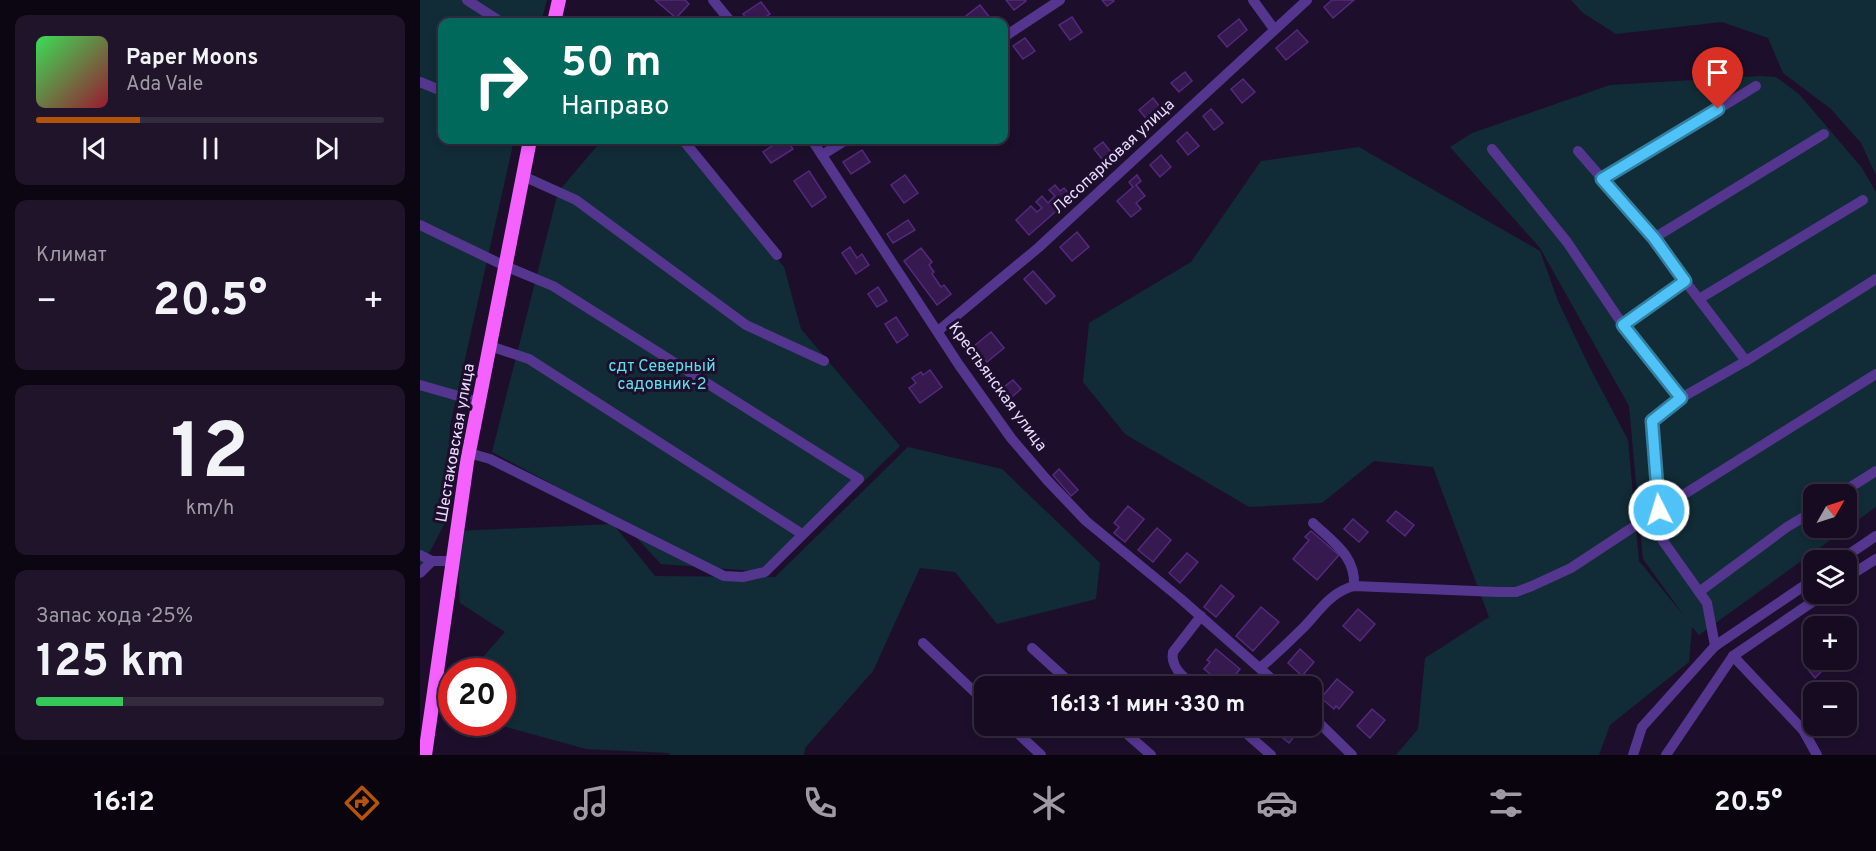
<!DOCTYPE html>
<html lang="ru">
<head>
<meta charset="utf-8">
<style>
  :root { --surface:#160b21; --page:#1f142a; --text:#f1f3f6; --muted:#9e9ba5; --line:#352b3f; --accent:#b45309 }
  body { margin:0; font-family:Overpass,sans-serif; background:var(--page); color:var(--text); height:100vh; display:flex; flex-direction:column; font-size:22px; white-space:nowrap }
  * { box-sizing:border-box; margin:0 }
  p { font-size:20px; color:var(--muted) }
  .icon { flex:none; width:33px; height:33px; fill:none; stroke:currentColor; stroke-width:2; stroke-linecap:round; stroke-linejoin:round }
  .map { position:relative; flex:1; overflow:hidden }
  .panel { display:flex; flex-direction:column; gap:15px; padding:15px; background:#0c0612; width:420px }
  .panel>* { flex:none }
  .guide { position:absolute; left:18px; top:18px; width:570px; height:126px; border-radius:12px; box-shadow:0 3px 9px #0003,0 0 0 2px var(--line); background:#00695c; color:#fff; overflow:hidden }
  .needle { width:39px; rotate:51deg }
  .buttons { position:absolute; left:1383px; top:484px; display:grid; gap:12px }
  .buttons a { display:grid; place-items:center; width:54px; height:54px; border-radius:12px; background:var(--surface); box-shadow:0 3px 9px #0003,0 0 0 2px var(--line); font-size:30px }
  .speed { position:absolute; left:18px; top:658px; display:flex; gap:12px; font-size:30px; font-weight:700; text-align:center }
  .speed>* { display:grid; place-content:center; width:78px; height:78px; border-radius:50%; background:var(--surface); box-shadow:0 3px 9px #0003,0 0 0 2px var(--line); line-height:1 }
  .speed .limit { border:9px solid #d22; background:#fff; color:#111 }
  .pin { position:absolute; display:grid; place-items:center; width:51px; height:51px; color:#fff; margin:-62px -26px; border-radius:50% 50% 50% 0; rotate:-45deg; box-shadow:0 0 6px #0007 }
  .pin .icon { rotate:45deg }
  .me { position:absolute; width:66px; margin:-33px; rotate:355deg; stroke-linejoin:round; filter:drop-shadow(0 0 4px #0008) }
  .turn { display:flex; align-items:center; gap:21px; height:126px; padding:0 24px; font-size:27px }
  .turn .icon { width:78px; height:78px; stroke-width:2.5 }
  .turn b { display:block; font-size:42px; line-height:51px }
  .big { font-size:45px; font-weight:700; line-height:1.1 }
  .panel .card { flex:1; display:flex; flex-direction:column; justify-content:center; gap:9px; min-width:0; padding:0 21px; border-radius:12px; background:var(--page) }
  .panel .dial { align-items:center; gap:0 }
  .dial b { font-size:78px; line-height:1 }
  .song { display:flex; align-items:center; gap:18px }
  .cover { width:72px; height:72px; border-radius:9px; background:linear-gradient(135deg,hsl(130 70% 55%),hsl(350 70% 35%)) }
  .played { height:6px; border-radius:3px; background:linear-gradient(90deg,var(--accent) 30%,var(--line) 30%) }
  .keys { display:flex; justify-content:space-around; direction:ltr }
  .heat { display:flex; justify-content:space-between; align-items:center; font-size:33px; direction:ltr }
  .charge { height:9px; border-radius:4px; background:linear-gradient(90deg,#34c759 25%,var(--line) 0) }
  .trip { position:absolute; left:554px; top:676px; width:348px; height:60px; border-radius:12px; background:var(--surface); box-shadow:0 3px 9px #0003,0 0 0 2px var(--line); font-weight:700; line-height:60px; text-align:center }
  .tab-bar { display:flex; height:96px; justify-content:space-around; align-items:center; background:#09040d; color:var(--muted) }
  .tab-bar .icon { width:42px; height:42px }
  .tab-bar .active { color:var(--accent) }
  .tab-bar b { font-size:27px; color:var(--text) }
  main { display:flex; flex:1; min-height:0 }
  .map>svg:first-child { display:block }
</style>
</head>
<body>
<main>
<section class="panel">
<div class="card">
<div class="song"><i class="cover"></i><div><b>Paper Moons</b><p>Ada Vale</p></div></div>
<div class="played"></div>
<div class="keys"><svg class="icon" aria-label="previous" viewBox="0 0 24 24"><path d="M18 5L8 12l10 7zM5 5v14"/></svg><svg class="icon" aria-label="pause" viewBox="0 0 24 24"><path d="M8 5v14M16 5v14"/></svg><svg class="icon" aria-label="next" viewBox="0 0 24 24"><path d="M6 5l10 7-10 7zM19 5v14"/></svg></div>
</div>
<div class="card"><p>Климат</p>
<div class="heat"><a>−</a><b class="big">20.5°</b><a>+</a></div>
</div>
<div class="card dial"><b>12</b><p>km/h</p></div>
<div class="card"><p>Запас хода · 25%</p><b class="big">125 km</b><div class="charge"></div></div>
</section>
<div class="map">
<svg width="1456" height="755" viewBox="0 0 1456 755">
  <rect width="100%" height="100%" fill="#1d0f2c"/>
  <!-- green -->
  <g fill="#112c37" fill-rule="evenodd">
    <polygon points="0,0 127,0 121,22 22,22 22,140 94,140 30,426 26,521 0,570"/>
    <polygon points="1151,0 1456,0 1456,175 1441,143 1411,109 1363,73 1348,38 1302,22 1196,34 1163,13"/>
    <path d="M1340,76L1356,77L1379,94L1442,168L1456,192V507L1279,635L1272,627L1269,662L1190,725L1179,755H976L998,729L1005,658L1069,617L1013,467L954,461L902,503L829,507L705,434L663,382L669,323L771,262L841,161L939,147L1120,251L1138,301L1168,364L1208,440L1219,561L1265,617L1223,559L1209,406L1120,248L1030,147L1052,133L1190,85ZM1394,495H1426V528H1394Z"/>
    <polygon points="182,140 260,140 364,267 381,329 480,446 365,559 347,572 241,564 201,521 72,452 138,192"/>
    <polygon points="488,447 582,469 680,563 676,599 577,624 535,572 500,568 453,671 385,748 384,755 250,755 249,753 166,749 72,723 82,723 82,672 50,672 85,632 40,603 36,531 193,524 235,576 355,577"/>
    <polygon points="31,693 31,713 17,709"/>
  </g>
  <!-- building -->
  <g fill="#35194f" stroke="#54297d" stroke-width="1.5">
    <polygon points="235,0 265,0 269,4 256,18"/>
    <polygon points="586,0 605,0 606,1 594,10"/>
    <polygon points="682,0 693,0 694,1 687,6"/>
    <polygon points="912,0 934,0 913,18 904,7"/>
    <polygon points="341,2 350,14 337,22 329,22 323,14"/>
    <polygon points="560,5 571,19 566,22 538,22"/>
    <polygon points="652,17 662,32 650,40 639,25"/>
    <polygon points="819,19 827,30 807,47 798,36"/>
    <polygon points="877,30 888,42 866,60 856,48"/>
    <polygon points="605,38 615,51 603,59 593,46"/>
    <polygon points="765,72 772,81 759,92 751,83"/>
    <polygon points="823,79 835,92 822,103 811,89"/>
    <polygon points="733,98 743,111 729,122 719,110"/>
    <polygon points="791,109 803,123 794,130 783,116"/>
    <polygon points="767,132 779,146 768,155 757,141"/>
    <polygon points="361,140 367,140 373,149 351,163 343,152"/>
    <polygon points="683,142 694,156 685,163 674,149"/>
    <polygon points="442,150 450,162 431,174 423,162"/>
    <polygon points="741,155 751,167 740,177 730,165"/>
    <polygon points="389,171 406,197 392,207 374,181"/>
    <polygon points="485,175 498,193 484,203 471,185"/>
    <polygon points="717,175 721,181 716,185 725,196 716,203 721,209 711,217 697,201 713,187 709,182"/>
    <polygon points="635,185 640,191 644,188 652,197 609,235 596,220 611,206 617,212 622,208 616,202 622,196 628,203 635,196 629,190"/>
    <polygon points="488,220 495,230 473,243 467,234"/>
    <polygon points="657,232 669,247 652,261 640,247"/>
    <polygon points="430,247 437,258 442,254 449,265 436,274 422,253"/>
    <polygon points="501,248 512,262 509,265 514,272 512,274 521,287 524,285 531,294 517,305 484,261"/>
    <polygon points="613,271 635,296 626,304 604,279"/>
    <polygon points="458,287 467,301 457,307 448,294"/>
    <polygon points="476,317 488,335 477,343 465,324"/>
    <polygon points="571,332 584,348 567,362 561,356 556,361 548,351"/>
    <polygon points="510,370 522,387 500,403 489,388 496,383 492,378 501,372 503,375"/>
    <polygon points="593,380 601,389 585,403 576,393"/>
    <polygon points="618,435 625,442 619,448 612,440"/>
    <polygon points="639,469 658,490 651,496 633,475"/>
    <polygon points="708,506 724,519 705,542 694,533 699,527 694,523"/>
    <polygon points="976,511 994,525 985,536 967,521"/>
    <polygon points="933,519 948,532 939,542 924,529"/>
    <polygon points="737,528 751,540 733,562 718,550"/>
    <polygon points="891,531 919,555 897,580 873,559 889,540 885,537"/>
    <polygon points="767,553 778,562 760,583 749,573"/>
    <polygon points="801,585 814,596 796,617 784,607"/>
    <polygon points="841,607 859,622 833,651 816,636"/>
    <polygon points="938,609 955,624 940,641 923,626"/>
    <polygon points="796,649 820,669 806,687 784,669 790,662 787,660"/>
    <polygon points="880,649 894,662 882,676 868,663"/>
    <polygon points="1394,660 1400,660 1406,667 1395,678 1386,667"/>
    <polygon points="917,679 933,692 919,709 916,706 914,709 901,698"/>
    <polygon points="952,709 965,720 950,738 937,726"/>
    <polygon points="848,726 883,726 869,743"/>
  </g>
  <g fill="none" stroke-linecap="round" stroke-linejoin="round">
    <!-- minor -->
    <g stroke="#55368f" stroke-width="10">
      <polyline points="47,0 81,22"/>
      <polyline points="293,0 311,22"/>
      <polyline points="833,0 854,29"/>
      <polyline points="584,37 640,0"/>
      <polyline points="0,82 22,91"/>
      <polyline points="263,140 357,255"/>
      <polyline points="392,140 539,365 591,438 627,480 666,521 761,599 861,687"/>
      <polyline points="1072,149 1147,242 1203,325"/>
      <polyline points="1158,151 1234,238 1265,281 1203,325 1261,398"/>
      <polyline points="402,155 426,140"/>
      <polyline points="103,176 156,200 326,325 404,361"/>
      <polyline points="1183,179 1336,86"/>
      <polyline points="0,225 85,266 133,286 439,479 345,572 323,577 304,576 70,459 49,453"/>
      <polyline points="1234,238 1404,134"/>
      <polyline points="1265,281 1326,361 1456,279"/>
      <polyline points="1279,299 1443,200"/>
      <polyline points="518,331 618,248 887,0"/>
      <polyline points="70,346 109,359 382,534"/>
      <polyline points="0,385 59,402"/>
      <polyline points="1418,495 1456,471"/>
      <path d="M893,523C913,542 936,556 934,586"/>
      <polyline points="0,555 12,561 33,561"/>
      <polyline points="1419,561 1456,536"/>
      <polyline points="0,573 12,561"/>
      <polyline points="1426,578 1456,559"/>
      <polyline points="1279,592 1367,527 1394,511"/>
      <polyline points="503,643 564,701"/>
      <polyline points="1295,646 1287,603 1243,541 1239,519 1232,421 1261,398 1326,361"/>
      <polyline points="612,648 655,687"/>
      <polyline points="1313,656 1383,730 1397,755"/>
      <path d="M840,668C855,655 870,641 884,627C900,610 911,592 934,586L1078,592H1096L1112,586L1151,568L1239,510L1456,374"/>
      <path d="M775,687C765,678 750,668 753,652L781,616"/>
      <polyline points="891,715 932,755"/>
      <polyline points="590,726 621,755"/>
      <polyline points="698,726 731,755"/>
      <polyline points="818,726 851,755"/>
      <polyline points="1213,755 1222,727 1295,646 1394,579"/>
      <polyline points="1246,755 1313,656 1404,594"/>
    </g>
    <!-- major -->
    <g stroke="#f561ff" stroke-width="14">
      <polyline points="134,22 139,0"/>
      <polyline points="5,755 47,462 110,140"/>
    </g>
  </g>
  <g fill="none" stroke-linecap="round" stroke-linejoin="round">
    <defs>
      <polyline id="route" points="1239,510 1232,421 1261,398 1203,325 1265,281 1234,238 1182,179 1298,109"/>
    </defs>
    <!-- route casing -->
    <use href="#route" stroke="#337fa1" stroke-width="15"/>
    <!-- route -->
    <use href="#route" stroke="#4fc3f7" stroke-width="10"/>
  </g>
  <g text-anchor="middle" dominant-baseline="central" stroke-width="6" stroke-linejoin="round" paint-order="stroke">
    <!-- street labels -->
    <g font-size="16" fill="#eadaff" stroke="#1d0f2c">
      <text transform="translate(694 157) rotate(-43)">Лесопарковая улица</text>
      <text transform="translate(577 387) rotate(54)">Крестьянская улица</text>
      <text transform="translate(36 443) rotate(-80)">Шестаковская улица</text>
    </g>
    <!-- park labels -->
    <g font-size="16" fill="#5be1ea" stroke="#1d0f2c">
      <text x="242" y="367">сдт Северный<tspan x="242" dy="18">садовник-2</tspan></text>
    </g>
  </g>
</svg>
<div class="buttons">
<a><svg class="needle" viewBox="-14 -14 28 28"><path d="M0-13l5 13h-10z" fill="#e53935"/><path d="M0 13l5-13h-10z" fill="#9e9ba5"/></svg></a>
<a><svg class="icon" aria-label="layers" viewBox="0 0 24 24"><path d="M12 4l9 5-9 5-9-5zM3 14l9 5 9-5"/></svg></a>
<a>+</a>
<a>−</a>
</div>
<div class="speed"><div class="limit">20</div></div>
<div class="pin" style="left:1298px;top:109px;background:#d93025"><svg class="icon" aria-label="arrive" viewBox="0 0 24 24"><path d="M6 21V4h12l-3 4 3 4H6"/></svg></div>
<svg class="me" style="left:1239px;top:510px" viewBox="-20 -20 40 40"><circle r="17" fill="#4fc3f7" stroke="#fff" stroke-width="3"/><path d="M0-11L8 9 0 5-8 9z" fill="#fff"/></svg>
<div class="trip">16:13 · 1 мин · 330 m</div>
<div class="guide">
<div class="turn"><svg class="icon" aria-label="right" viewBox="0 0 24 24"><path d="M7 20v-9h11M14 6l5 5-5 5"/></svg><div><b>50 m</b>Направо</div></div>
</div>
</div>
</main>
<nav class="tab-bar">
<b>16:12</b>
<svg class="icon active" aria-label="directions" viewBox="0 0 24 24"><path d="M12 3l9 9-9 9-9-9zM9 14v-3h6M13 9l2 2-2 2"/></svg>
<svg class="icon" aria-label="music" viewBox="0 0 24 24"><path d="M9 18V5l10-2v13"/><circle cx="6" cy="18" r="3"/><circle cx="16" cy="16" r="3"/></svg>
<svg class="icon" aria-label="phone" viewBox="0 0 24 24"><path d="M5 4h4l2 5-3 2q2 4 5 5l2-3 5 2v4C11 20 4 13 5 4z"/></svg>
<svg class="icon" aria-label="climate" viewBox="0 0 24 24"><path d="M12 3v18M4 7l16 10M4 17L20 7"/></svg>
<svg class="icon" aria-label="car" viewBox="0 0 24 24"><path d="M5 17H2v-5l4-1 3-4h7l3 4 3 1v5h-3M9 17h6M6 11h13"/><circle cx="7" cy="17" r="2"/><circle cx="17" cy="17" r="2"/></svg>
<svg class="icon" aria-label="filters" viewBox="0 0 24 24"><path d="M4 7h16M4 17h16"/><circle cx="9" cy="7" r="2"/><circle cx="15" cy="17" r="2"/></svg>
<b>20.5°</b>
</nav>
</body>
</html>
